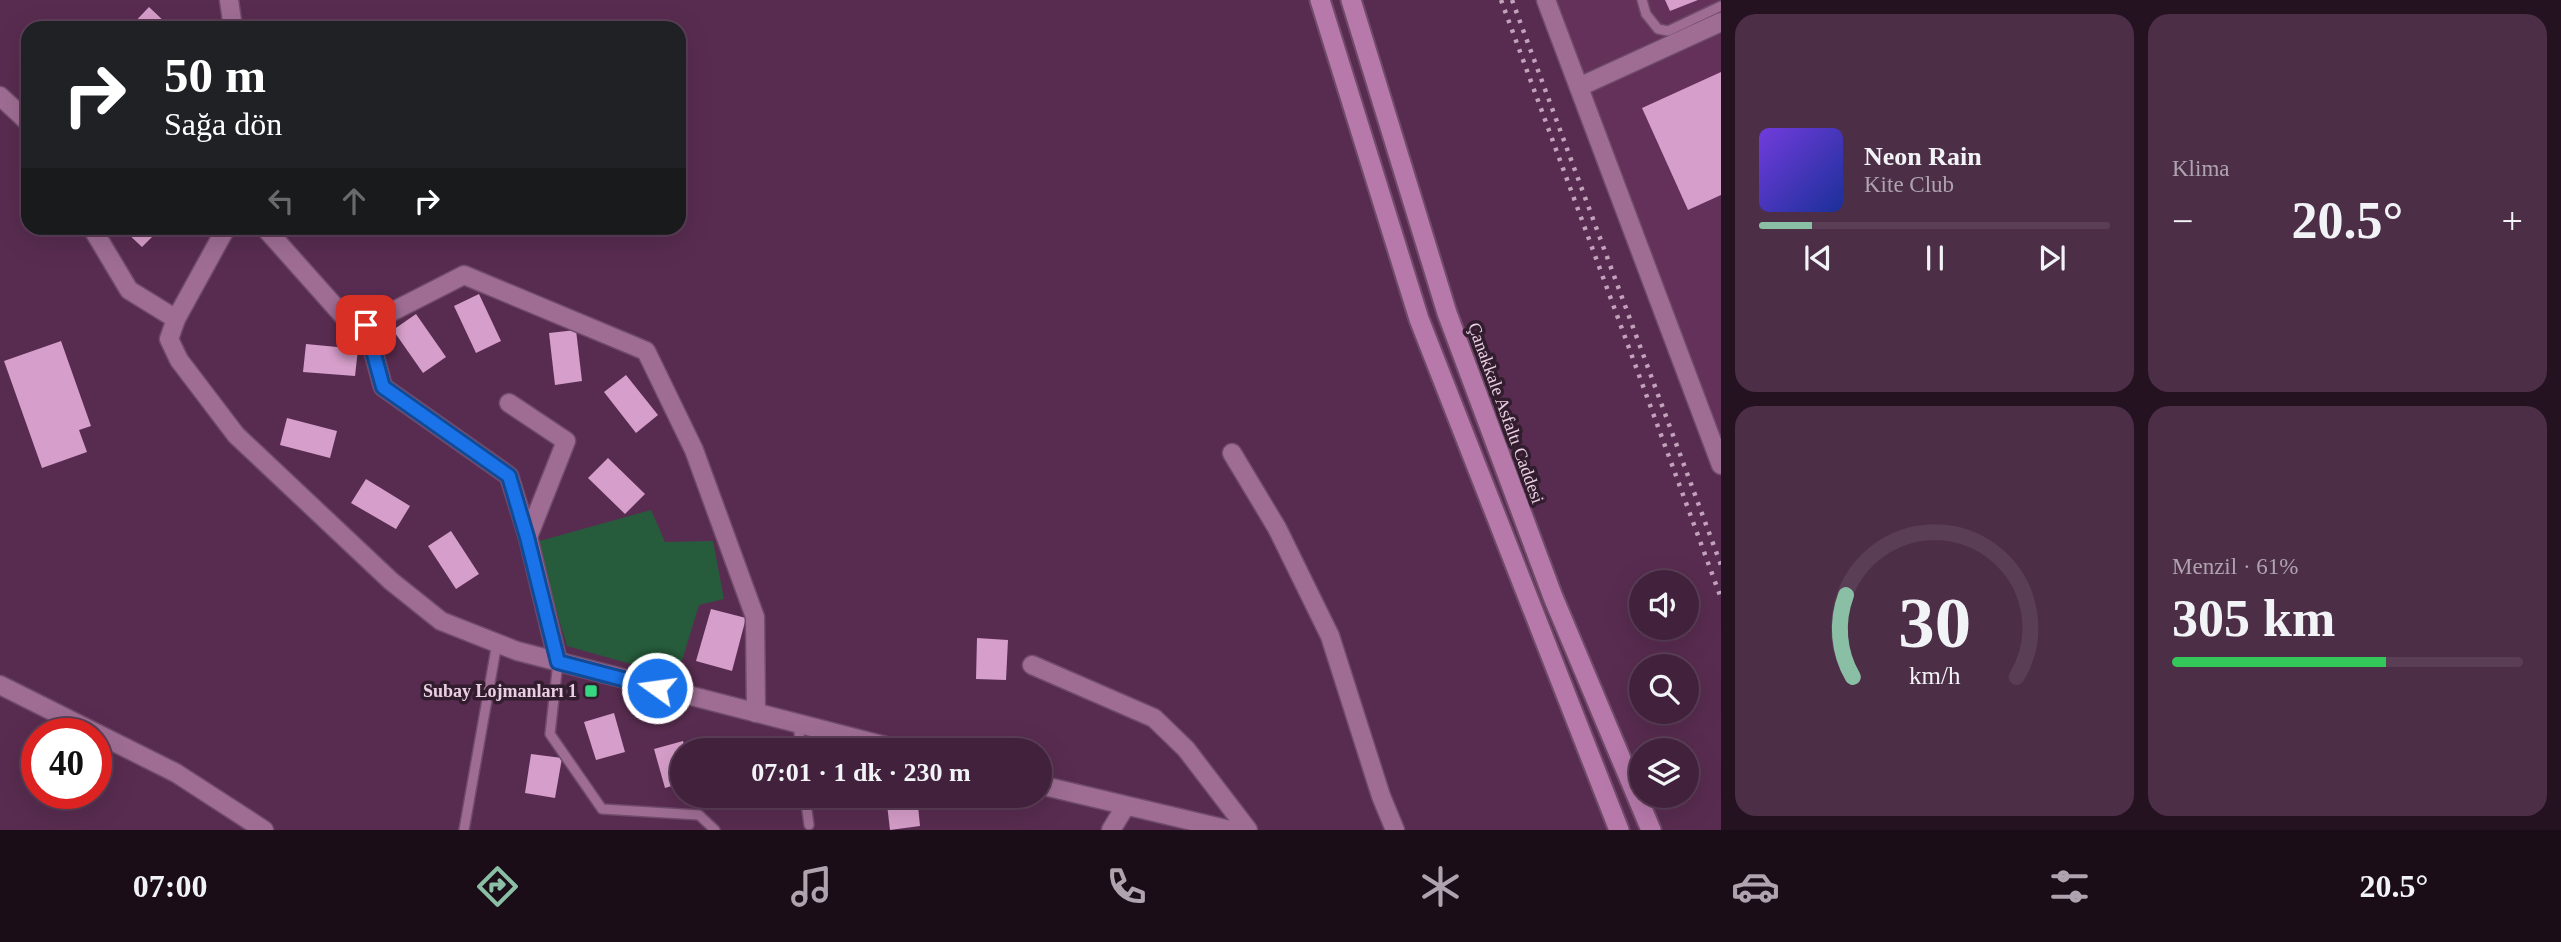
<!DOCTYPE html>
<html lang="tr">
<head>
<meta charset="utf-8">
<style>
  :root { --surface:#42213c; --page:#4c2e47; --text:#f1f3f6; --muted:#aea3af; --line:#5a3e56; --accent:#8abfa5 }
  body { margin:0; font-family:Georgia,serif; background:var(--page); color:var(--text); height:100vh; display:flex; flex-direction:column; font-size:26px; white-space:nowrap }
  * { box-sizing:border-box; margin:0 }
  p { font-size:23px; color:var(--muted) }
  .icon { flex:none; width:38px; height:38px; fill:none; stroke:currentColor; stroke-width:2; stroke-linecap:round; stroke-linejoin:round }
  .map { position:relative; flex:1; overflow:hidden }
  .details { display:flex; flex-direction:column; gap:14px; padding:14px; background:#241221; width:840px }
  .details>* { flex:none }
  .guide { position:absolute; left:21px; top:21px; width:665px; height:214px; border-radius:21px; box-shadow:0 7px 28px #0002,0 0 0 2px var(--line); background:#202124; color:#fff; overflow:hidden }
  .controls { position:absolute; left:1629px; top:570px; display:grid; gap:14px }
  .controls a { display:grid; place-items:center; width:70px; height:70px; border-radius:50%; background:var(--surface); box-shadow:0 7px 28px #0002,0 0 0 2px var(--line); font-size:35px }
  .speed { position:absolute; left:21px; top:718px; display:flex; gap:14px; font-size:35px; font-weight:700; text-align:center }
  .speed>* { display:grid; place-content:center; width:91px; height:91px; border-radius:50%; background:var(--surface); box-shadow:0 7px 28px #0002,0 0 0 2px var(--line); line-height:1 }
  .speed .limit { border:10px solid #d22; background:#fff; color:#111 }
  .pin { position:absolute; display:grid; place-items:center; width:60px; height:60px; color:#fff; margin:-30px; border-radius:14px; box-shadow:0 4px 10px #0006 }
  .me { position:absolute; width:77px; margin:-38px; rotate:284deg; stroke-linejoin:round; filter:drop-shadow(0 0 5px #0008) }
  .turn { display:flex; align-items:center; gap:24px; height:147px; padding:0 28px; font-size:32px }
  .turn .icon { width:91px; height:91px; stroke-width:2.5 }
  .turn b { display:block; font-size:49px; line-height:60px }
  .lanes { display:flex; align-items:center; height:66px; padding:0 28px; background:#0003; justify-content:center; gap:35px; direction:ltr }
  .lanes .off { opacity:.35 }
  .big { font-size:52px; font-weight:700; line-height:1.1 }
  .details .tile { flex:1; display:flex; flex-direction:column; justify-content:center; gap:10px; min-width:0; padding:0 24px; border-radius:21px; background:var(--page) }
  .details .dial { align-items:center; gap:0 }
  .dial svg { height:182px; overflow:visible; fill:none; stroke:var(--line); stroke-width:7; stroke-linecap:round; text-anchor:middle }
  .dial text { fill:var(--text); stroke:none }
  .song { display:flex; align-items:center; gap:21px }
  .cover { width:84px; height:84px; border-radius:10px; background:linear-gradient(135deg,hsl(260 70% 55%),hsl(230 70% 35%)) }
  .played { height:7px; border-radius:4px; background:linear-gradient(90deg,var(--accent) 15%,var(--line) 15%) }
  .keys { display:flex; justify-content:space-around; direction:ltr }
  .heat { display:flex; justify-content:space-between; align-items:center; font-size:38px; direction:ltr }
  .charge { height:10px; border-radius:5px; background:linear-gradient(90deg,#34c759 61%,var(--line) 0) }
  .details .tiles { flex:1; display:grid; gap:14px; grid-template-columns:repeat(2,1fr) }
  .trip { position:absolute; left:670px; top:738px; width:382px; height:70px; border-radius:35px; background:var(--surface); box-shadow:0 7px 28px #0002,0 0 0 2px var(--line); font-weight:700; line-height:70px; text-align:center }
  .dock { display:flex; height:112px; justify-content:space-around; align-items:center; background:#1a0d18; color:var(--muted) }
  .dock .icon { width:49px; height:49px }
  .dock .on { color:var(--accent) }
  .dock b { font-size:32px; color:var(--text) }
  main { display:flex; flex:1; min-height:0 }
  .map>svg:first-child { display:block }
</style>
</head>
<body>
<main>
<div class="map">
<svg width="1721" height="830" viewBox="0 0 1721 830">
  <rect width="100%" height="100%" fill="#582c50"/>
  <!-- built -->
  <polygon fill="#64315b" points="1548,0 1721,0 1721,462"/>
  <!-- green -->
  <polygon fill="#265c3b" points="651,510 665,542 713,541 724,599 699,605 677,677 567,646 536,542"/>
  <!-- building -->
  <g fill="#d69eca">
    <polygon points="1665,0 1698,0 1670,11"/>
    <polygon points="149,7 167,24 163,28 132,28 130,27"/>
    <polygon points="1721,72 1721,195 1688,210 1642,108"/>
    <polygon points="128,228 161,228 142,247 125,231"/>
    <polygon points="479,294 501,341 476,353 454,306"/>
    <polygon points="416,314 446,357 423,373 393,330"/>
    <polygon points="576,330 582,381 555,385 549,333"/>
    <polygon points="61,341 91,426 79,430 87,452 42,468 4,361"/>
    <polygon points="306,344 358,349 355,376 303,372"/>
    <polygon points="626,375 658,415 636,433 604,392"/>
    <polygon points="287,418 337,431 330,458 280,445"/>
    <polygon points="608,458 645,494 625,514 588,478"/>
    <polygon points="366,479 410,506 396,529 351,503"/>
    <polygon points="451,531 479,574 456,589 428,546"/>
    <polygon points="711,609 746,618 732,671 696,661"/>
    <polygon points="977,638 1008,640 1006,680 976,679"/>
    <polygon points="614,713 625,752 596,760 584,722"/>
    <polygon points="683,741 686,751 682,751 682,783 665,788 654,749"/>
    <polygon points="531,754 562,758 555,798 525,793"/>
    <polygon points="886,796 917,796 920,826 890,830"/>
  </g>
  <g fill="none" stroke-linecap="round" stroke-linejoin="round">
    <defs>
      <g id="service">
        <polyline points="1642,0 1646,14 1658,29 1668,31 1721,6"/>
        <polyline points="558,662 550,734 602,809 699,815 715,830"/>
        <polyline points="798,723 801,751"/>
        <polyline points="805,796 809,825"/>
        <polyline points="464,830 497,643"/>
      </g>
      <g id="minor">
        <polyline points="1579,87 1721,22"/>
        <polyline points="0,96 28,122"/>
        <polyline points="92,228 129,290 176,319"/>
        <polyline points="265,228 346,319 366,325 464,275 646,351 694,450 755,617 756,713"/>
        <polyline points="366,325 383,387 509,476 528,537 558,662"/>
        <polyline points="509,403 566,441 528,537"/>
        <polyline points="1232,453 1277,528 1330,636 1381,796 1395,830"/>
        <polyline points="1032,665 1154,718 1186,749 1248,830"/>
        <polyline points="0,685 176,773 264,830"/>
        <polyline points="1111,830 1125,807"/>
      </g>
      <g id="tertiary">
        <polyline points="229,0 233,28"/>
        <polyline points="1546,0 1721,465"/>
        <polyline points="226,228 176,319 169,339 179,360 236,435 391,581 441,621 517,651 905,751"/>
        <polyline points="1040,785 1230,830"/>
      </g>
      <g id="trunk">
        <polyline points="1320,0 1419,319 1619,830"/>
        <polyline points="1351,0 1447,313 1553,597 1651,830"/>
      </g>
    </defs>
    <!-- service casing -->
    <use href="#service" stroke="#704b6a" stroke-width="12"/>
    <!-- minor casing -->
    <use href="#minor" stroke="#704b6a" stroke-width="21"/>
    <!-- tertiary casing -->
    <use href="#tertiary" stroke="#704b6a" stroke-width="21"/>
    <!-- trunk casing -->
    <use href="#trunk" stroke="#704b6a" stroke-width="23"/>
    <!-- service -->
    <use href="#service" stroke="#9f6d94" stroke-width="9"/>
    <!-- minor -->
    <use href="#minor" stroke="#9f6d94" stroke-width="18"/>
    <!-- tertiary -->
    <use href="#tertiary" stroke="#9f6d94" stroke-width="18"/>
    <!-- trunk -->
    <use href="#trunk" stroke="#b679aa" stroke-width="19"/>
    <!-- rail -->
    <g stroke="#c3a2bc" stroke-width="4.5" stroke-dasharray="3.5 7" stroke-linecap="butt">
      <polyline points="1501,0 1721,598"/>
      <polyline points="1512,0 1721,565"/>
    </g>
  </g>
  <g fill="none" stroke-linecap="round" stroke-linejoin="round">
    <defs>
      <polyline id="route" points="366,325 383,387 509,476 527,537 558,662 657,688"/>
    </defs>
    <!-- route casing -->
    <use href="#route" stroke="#114b97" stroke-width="18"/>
    <!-- route -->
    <use href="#route" stroke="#1a73e8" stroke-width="12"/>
  </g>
  <!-- markers -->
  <rect fill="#35d881" stroke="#311d2d" stroke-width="2.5" x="584" y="684" width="14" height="14" rx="3.5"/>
  <g text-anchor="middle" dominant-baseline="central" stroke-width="7" stroke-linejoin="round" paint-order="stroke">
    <!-- street labels -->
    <g font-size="18" fill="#ebcfe4" stroke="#311d2d">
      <text transform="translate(1506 413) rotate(70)">Çanakkale Asfaltı Caddesi</text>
    </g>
    <!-- poi labels -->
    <g font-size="18" font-weight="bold" fill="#ebcfe4" stroke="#311d2d" text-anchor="end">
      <text x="577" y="691">Subay Lojmanları 1</text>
    </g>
  </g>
</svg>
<div class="controls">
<a><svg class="icon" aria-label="sound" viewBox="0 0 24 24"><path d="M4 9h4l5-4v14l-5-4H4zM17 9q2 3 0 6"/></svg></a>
<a><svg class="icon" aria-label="search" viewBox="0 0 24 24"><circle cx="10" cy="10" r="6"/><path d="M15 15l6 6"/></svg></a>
<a><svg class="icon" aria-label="layers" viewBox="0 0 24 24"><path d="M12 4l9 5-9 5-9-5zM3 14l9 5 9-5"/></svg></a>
</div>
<div class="speed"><div class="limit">40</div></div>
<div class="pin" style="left:366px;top:325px;background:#d93025"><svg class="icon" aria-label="arrive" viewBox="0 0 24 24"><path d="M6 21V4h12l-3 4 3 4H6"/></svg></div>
<svg class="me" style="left:657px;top:688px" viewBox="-20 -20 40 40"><circle r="17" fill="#1a73e8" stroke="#fff" stroke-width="3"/><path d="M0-11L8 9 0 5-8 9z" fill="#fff"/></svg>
<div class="trip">07:01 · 1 dk · 230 m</div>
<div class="guide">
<div class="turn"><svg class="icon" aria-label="right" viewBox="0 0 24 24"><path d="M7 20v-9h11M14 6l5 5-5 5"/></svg><div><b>50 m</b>Sağa dön</div></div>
<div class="lanes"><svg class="icon off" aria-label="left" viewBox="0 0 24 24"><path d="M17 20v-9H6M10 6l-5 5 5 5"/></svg><svg class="icon off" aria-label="ahead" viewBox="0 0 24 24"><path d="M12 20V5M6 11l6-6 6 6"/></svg><svg class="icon" aria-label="right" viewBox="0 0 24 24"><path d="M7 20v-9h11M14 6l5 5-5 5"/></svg></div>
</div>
</div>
<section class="details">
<div class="tiles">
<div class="tile">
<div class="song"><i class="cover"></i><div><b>Neon Rain</b><p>Kite Club</p></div></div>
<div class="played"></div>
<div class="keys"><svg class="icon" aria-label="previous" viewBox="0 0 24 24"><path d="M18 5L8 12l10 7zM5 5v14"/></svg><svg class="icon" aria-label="pause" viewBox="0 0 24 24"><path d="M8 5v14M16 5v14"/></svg><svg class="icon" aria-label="next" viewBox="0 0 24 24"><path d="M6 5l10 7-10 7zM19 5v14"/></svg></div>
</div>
<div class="tile"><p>Klima</p>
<div class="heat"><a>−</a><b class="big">20.5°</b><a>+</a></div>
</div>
<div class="tile dial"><svg viewBox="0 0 100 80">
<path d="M14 69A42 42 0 1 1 86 69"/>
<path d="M14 69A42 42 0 0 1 11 33" stroke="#8abfa5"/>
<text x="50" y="56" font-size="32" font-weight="700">30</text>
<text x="50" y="72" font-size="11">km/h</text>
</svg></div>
<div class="tile"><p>Menzil · 61%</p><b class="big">305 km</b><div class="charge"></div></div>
</div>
</section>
</main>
<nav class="dock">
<b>07:00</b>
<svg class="icon on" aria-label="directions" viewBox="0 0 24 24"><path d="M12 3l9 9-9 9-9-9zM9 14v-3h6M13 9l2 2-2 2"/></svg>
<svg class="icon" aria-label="music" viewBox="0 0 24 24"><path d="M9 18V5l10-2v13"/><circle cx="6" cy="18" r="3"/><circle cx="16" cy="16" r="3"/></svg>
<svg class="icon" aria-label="phone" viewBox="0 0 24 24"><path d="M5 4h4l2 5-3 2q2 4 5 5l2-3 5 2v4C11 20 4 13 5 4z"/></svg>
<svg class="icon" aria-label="climate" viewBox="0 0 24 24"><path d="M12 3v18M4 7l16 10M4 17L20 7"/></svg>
<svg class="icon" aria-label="car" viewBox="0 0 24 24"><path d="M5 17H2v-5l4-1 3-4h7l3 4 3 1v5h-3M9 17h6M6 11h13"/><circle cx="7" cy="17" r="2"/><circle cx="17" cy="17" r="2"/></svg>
<svg class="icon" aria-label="filters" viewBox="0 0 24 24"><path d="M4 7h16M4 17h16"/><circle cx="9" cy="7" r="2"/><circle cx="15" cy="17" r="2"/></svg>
<b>20.5°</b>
</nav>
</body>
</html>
